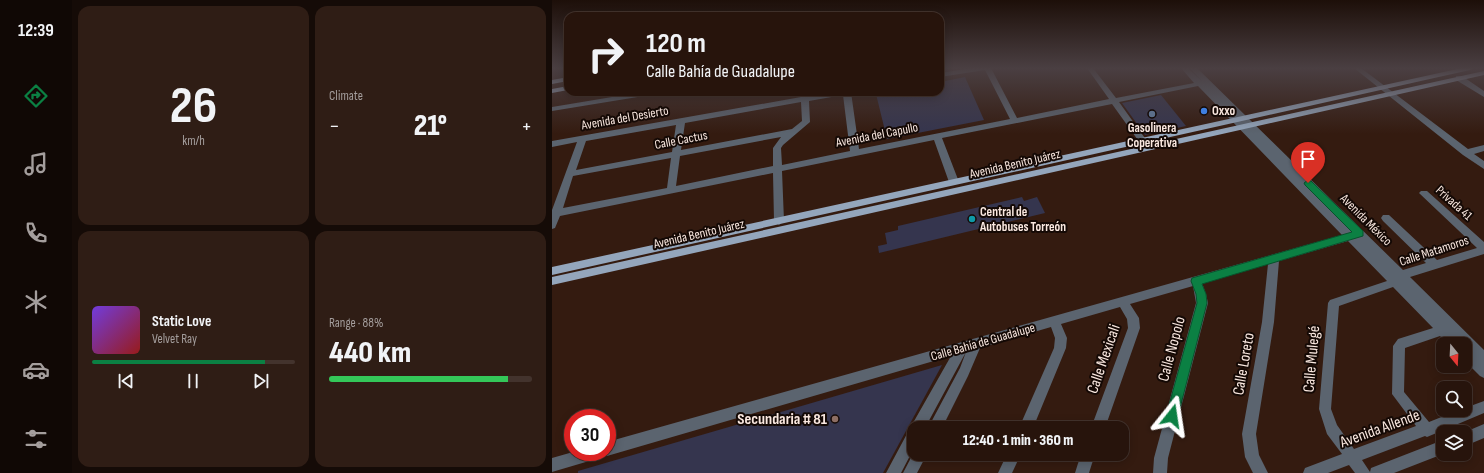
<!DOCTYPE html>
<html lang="en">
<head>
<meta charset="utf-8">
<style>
  :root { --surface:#27140c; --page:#2f1d15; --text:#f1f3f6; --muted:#a49e9d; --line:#43332d; --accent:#0b8043 }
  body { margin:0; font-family:"Sofia Sans Condensed",sans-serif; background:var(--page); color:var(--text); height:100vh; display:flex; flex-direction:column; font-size:15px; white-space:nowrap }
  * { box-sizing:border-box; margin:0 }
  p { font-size:13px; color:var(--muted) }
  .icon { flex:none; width:22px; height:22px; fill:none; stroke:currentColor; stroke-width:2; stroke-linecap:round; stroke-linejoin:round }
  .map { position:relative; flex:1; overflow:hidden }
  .details { display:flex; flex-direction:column; gap:6px; padding:6px; background:#150b07; width:480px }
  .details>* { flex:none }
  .banner { position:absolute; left:12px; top:12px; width:380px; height:84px; border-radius:12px; box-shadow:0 2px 10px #0003,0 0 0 1px var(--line); background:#27140c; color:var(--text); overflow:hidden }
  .needle { width:26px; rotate:162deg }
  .buttons { position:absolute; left:884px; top:337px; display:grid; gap:8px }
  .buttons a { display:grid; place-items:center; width:36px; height:36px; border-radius:8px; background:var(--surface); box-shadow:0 2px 10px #0003,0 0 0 1px var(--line); font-size:20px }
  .speed { position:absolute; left:12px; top:409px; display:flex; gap:8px; font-size:20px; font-weight:700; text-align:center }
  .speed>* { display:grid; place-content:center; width:52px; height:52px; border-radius:50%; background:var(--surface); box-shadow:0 2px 10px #0003,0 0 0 1px var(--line); line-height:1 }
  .speed .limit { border:6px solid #d22; background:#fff; color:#111 }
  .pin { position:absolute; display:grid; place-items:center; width:34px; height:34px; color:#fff; margin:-41px -17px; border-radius:50% 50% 50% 0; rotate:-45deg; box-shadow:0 0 4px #0007 }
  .pin .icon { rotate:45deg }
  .me { position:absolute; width:44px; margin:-22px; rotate:15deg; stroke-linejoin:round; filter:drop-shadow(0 0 3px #0008) }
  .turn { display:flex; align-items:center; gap:14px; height:84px; padding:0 16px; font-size:18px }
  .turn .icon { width:52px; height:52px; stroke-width:2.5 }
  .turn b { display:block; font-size:28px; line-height:34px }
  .big { font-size:30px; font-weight:800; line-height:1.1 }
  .details .widget { flex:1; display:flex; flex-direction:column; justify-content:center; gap:6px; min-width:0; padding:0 14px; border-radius:12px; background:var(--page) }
  .details .dial { align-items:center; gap:0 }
  .dial b { font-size:52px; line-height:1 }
  .song { display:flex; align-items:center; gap:12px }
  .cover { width:48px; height:48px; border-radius:6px; background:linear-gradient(135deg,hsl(260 70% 55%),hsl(0 70% 35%)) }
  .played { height:4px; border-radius:2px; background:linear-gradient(90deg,var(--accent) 85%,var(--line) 85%) }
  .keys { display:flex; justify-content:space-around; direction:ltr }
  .heat { display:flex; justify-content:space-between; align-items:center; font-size:22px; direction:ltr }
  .charge { height:6px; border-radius:3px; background:linear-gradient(90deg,#34c759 88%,var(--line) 0) }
  .details .tiles { flex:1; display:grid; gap:6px; grid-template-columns:repeat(2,1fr) }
  .trip { position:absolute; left:355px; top:421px; width:222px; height:40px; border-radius:12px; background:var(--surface); box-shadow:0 2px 10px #0003,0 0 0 1px var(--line); font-weight:800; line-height:40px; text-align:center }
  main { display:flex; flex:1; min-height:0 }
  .dock { display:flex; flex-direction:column; width:72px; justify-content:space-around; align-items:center; background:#100805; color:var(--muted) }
  .dock .icon { width:28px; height:28px }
  .dock .current { color:var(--accent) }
  .dock b { font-size:18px; color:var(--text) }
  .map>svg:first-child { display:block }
</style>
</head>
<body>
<main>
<nav class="dock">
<b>12:39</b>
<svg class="icon current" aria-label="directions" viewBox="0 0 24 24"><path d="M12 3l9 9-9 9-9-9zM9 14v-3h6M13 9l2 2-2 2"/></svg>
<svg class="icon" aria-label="music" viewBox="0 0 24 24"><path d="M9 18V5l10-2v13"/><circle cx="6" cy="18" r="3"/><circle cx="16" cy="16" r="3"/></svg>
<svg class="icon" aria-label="phone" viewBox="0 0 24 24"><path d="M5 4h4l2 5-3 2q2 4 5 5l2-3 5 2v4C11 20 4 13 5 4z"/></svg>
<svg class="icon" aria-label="climate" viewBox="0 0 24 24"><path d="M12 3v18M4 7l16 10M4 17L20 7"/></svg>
<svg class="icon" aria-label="car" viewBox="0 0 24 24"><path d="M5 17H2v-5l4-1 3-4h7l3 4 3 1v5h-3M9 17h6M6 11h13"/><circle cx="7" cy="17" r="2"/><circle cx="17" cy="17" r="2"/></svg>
<svg class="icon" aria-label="filters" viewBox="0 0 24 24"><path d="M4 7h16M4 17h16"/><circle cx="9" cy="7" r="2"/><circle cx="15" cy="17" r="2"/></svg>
</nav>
<section class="details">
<div class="tiles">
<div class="widget dial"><b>26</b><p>km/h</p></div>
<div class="widget"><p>Climate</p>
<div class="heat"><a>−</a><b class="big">21°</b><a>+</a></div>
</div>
<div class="widget">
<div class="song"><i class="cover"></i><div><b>Static Love</b><p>Velvet Ray</p></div></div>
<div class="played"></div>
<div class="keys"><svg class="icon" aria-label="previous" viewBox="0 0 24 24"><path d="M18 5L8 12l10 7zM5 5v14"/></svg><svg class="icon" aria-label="pause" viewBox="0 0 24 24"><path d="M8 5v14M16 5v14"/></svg><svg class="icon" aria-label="next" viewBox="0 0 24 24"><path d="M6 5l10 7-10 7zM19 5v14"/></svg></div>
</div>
<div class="widget"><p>Range · 88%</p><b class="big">440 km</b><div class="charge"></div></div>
</div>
</section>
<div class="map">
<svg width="932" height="473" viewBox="0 0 932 473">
  <rect width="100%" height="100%" fill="#341b10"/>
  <!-- building -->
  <g fill="#35354e">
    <polygon points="413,77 432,120 335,139 324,94 333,92 388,92 388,82"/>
    <polygon points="609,95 634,126 593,135 570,103"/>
    <polygon points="470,197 472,201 485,197 493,213 327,253 326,246 335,244 333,233 346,230 346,226"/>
    <polygon points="390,365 331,473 26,473 26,471"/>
  </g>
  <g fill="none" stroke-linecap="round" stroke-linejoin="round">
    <!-- minor -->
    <g fill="#5b646f" fill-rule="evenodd">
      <path d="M420,68H439L465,118L557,99L535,68H541L564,98L642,83L629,68H636L650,81L637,68H645L851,270L874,263L831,221L829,218L831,215H837L885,260L925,248L867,193L869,191H875L932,242V254L858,277L932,350V378L928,376L913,361V344H896L888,336L853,348L852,392L877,422L907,410H913V408L932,401V413L875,437L873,436L810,460L818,472L819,468L891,440V454L842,473H803L797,465L776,473H751L753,468L790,454L775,434L767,409L776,303L778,300L835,281L796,241L727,261L722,322L704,434L707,455L716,473H701L693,457L690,434L710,322L716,264L650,283L654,294L656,303L616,458L615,473H601L602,458L644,303L641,286L578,304L587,318L588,328L553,428H539L576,328L575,319L568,307L509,324L515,338L514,348L481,428H467L502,348L503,338L499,327L428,348L416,376L390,428H376L408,368L414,352L373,428H362V448L349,473H334L357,430L360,429L361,423L399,356L55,456L50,453L49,457L44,459L0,472V458L21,452H55V442L790,235L646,86L567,102L595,141L591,144L588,143L560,104L390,138L407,182L402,185L397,182L382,140L230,171L232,221L227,225L222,221L221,173L8,216L3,228L0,229V210L25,142L0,147V141L249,97V92H257V96L280,92H299L307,149L458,119L433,70L388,77V73ZM291,95L298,151L230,165L229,148L231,145L258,122L257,101ZM249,102L250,121L240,129L129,150L133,123ZM124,125L120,152L24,170L34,141ZM229,137L221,148V166L124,186L128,156ZM119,158L115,188L11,208L21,176ZM841,287L881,328L846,339L841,346L840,394L864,426L802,449L785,425L779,409L787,306Z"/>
      <polygon points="802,68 809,68 916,149 932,145 932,151 922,154 932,161 932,169 911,155"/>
      <polygon points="904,76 910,76 932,91 932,97 904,80"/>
      <polygon points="90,92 108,92 104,94 0,111 0,107"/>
      <polygon points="932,424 932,438 913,446 913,432"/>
      <polygon points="362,452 362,454 375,454 365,473 351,473"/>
      <polygon points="455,454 469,454 460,473 446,473"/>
      <polygon points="529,454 543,454 537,473 523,473"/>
    </g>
    <!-- major -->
    <g fill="#94a6bc" fill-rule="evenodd">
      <polygon points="910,68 922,68 918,70 0,275 0,267"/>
      <polygon points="932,71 932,75 0,285 0,277"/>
      <polygon points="16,77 16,81 0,84 0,80"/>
      <polygon points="16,86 16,90 0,93 0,89"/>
    </g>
  </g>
  <!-- sky -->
  <linearGradient id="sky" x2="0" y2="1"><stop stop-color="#1d0f09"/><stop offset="0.51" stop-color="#4a3f42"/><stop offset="1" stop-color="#4a3f42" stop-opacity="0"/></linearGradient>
  <rect width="932" height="134" fill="url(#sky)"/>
  <!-- route -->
  <polygon fill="#0b8043" stroke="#07532c" points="756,180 759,181 811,231 811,236 650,284 654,294 655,303 626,416 624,420 620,422 616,420 614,416 645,303 644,294 639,281 640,278 800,232 753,185 752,183"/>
  <!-- markers -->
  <circle fill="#3f7fe0" stroke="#140905" stroke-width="1.5" cx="652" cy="111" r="4"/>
  <circle fill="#5c6f8a" stroke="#140905" stroke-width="1.5" cx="600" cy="114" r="4"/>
  <circle fill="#0f9aa8" stroke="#140905" stroke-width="1.5" cx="420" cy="219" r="4"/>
  <circle fill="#8d6e63" stroke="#140905" stroke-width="1.5" cx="283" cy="419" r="4"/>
  <g text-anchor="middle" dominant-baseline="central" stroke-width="4" stroke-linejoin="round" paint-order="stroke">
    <!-- poi labels -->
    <g font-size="13" font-weight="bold" fill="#fae8e0" stroke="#140905" text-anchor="start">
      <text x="660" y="111">Oxxo</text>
      <text x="600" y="128" text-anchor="middle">Gasolinera<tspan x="600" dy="15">Coperativa</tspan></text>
      <text x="428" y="212">Central de<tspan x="428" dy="15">Autobuses Torreón</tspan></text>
    </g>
    <!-- street labels -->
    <g font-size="13" fill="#fae8e0" stroke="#140905">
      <text transform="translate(73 118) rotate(-10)">Avenida del Desierto</text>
      <text transform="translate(325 135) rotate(-11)">Avenida del Capullo</text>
      <text transform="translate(129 140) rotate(-11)">Calle Cactus</text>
      <text transform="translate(463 164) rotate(-13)">Avenida Benito Juárez</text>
      <text transform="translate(902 203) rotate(42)">Privada 41</text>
      <text transform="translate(814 220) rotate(45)">Avenida México</text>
      <text transform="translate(147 234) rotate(-13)">Avenida Benito Juárez</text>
      <text transform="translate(882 251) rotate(-18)">Calle Matamoros</text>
      <text transform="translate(431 342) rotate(-16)">Calle Bahía de Guadalupe</text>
    </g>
    <!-- near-street labels -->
    <g font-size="16" fill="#fae8e0" stroke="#140905">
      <text transform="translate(620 349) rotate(-75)">Calle Nopolo</text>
      <text transform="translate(552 359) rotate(-71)">Calle Mexicali</text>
      <text transform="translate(760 359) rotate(-85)">Calle Mulegé</text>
      <text transform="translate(692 364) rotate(-80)">Calle Loreto</text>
      <text transform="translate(828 429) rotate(-20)">Avenida Allende</text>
    </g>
    <!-- near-poi labels -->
    <g font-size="16" font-weight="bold" fill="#fae8e0" stroke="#140905" text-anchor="end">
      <text x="275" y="419">Secundaria # 81</text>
    </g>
  </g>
</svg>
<div class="buttons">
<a><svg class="needle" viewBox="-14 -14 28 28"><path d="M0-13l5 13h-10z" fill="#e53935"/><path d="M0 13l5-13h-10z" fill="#a49e9d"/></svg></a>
<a><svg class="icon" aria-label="search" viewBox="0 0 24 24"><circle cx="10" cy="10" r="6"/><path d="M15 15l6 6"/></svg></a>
<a><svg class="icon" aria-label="layers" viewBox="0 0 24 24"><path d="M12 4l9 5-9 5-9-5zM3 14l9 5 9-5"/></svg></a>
</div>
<div class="speed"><div class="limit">30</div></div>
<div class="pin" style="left:756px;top:183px;background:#d93025"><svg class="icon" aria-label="arrive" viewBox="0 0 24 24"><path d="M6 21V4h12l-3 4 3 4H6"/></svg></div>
<svg class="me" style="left:620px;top:416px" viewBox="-20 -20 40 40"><path d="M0-17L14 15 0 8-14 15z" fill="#0b8043" stroke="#fff" stroke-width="4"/></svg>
<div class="trip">12:40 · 1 min · 360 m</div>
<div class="banner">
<div class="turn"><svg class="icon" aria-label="right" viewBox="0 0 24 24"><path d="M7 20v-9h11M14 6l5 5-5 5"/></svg><div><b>120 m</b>Calle Bahía de Guadalupe</div></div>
</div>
</div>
</main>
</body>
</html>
